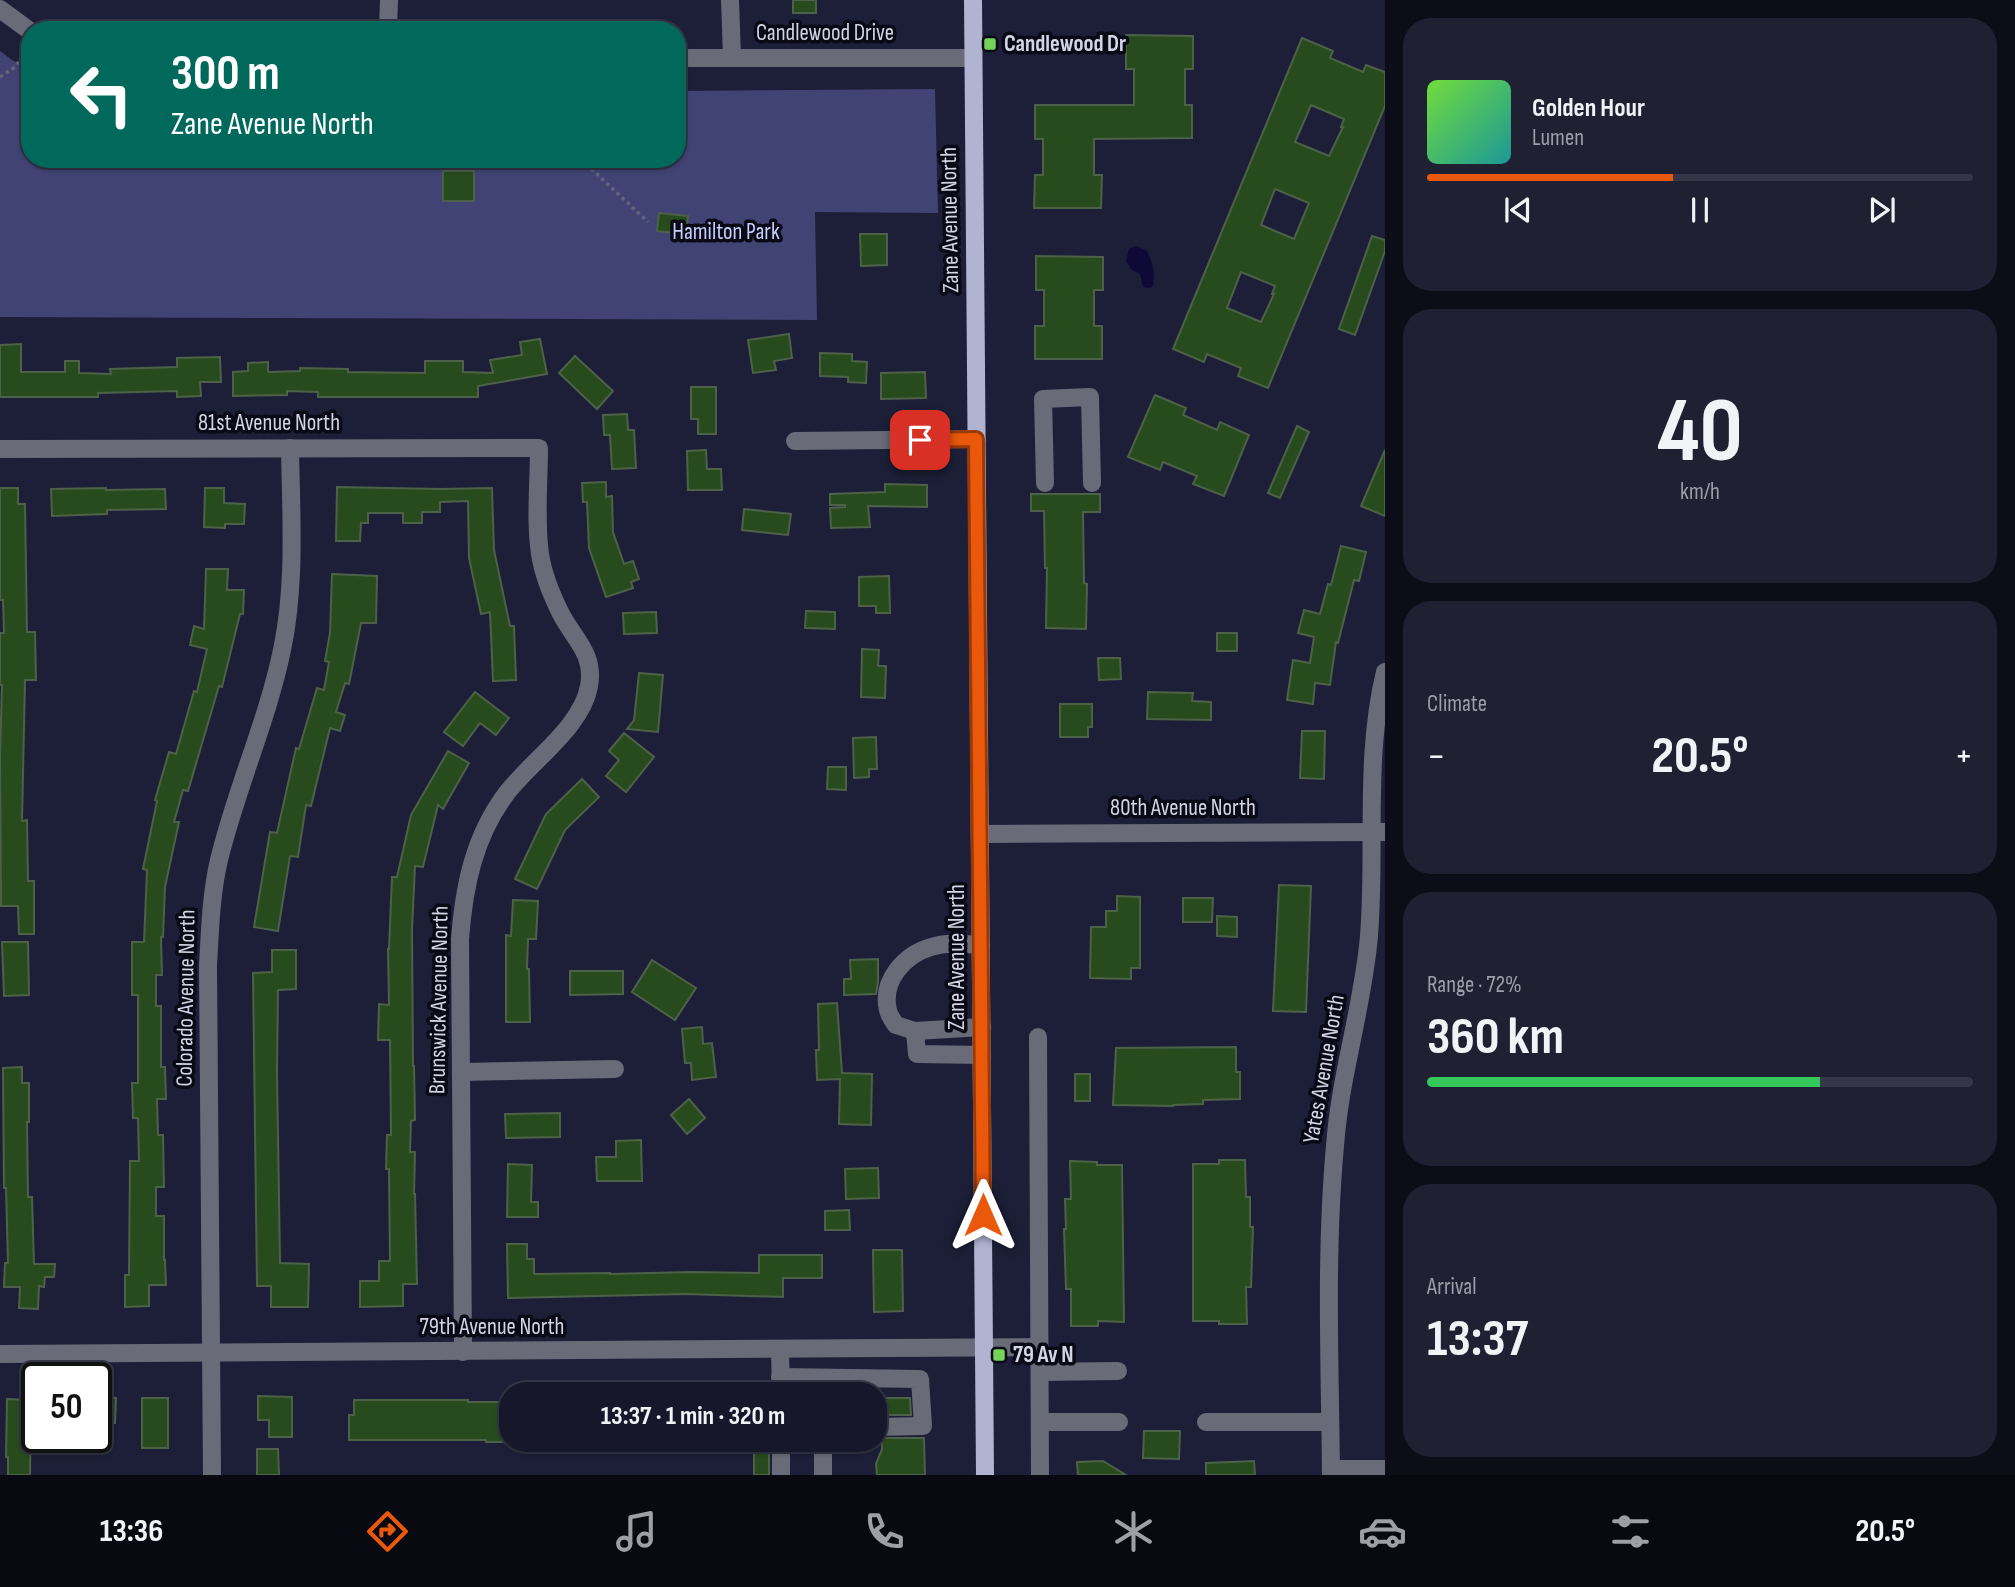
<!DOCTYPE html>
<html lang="en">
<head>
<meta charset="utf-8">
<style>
  :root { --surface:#16172a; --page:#1f2032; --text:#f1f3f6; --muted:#9e9fa8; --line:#353647; --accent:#ea580c }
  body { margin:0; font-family:"Sofia Sans Condensed",sans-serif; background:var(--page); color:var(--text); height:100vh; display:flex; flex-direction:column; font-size:26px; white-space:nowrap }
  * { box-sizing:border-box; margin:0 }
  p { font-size:23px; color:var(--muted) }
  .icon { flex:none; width:38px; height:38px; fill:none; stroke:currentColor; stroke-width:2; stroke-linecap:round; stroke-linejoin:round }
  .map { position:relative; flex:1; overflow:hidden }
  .sheet { display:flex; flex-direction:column; gap:18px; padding:18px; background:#0c0d17; width:630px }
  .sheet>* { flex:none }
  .guide { position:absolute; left:21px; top:21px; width:665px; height:147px; border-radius:28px; box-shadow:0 2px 5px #0004,0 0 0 2px var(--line); background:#00695c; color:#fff; overflow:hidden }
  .speed { position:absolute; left:21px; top:1362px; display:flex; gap:14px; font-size:35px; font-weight:700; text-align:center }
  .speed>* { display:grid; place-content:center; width:91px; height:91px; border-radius:50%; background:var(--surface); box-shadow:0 2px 5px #0004,0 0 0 2px var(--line); line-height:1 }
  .speed .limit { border:4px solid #111; border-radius:10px; background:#fff; color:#111 }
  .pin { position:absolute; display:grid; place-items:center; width:60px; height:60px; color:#fff; margin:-30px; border-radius:14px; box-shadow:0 4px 10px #0006 }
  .me { position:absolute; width:77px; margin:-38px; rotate:0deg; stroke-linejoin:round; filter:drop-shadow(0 0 5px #0008) }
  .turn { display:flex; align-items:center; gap:24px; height:147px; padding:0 35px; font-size:32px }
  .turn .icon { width:91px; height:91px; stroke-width:2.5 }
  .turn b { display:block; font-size:49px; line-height:60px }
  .big { font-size:52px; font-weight:700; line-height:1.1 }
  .sheet .card { flex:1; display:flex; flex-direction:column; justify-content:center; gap:10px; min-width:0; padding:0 24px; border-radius:28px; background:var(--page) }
  .sheet .dial { align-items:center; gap:0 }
  .dial b { font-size:91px; line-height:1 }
  .song { display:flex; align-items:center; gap:21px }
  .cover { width:84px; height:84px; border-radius:10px; background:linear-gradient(135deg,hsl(100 70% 55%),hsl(180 70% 35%)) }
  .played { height:7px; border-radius:4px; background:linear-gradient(90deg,var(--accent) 45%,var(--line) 45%) }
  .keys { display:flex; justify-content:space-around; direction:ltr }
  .heat { display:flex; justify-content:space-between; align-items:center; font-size:38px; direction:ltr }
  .charge { height:10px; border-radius:5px; background:linear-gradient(90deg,#34c759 72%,var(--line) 0) }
  .trip { position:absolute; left:499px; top:1382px; width:388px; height:70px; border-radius:28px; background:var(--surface); box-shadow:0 2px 5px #0004,0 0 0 2px var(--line); font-weight:700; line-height:70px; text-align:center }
  .dock { display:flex; height:112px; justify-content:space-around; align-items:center; background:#090911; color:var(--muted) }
  .dock .icon { width:49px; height:49px }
  .dock .current { color:var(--accent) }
  .dock b { font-size:32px; color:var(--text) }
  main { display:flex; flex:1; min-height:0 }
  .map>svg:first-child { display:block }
</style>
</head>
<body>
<main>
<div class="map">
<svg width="1385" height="1475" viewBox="0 0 1385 1475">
  <rect width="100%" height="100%" fill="#1d1f38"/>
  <!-- green -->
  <polygon fill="#404374" points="0,51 12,60 30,69 30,159 677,159 677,91 935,89 938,213 815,212 817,320 0,317"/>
  <!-- water -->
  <path fill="#0e0936" d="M1136,246L1147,251C1153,262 1155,273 1153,286L1150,288L1143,287L1140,274L1132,270L1126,261L1129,249Z"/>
  <!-- building -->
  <g fill="#284b1e" stroke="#4d6148" stroke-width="2" fill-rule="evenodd">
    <rect x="793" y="0" width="23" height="13"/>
    <polygon points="1126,35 1193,36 1193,69 1185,69 1185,105 1192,105 1192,138 1094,139 1094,175 1102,175 1101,208 1034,208 1035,175 1043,175 1043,139 1035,139 1035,105 1134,105 1134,69 1126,69"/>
    <path d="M1302,38L1333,51L1330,58L1363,72L1366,65L1385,72V106L1268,388L1238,376L1241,368L1207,354L1204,362L1173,349ZM1311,105L1344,119L1341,127H1343L1329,156L1295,142ZM1275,189L1309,203L1294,239L1261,225ZM1241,272L1275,286L1272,294H1274L1261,322L1227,308Z"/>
    <rect x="443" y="171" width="31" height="30"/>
    <polygon points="659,213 688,216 686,234 657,231"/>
    <polygon points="860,234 887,234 887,265 861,266"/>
    <polygon points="1372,236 1385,240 1385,251 1355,335 1339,329"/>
    <polygon points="1036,256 1103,257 1103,290 1094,290 1094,326 1102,326 1102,359 1035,359 1035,326 1044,326 1044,290 1036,290"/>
    <polygon points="789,334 792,358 774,361 776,370 753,373 748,340"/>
    <polygon points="540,339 547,374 478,386 478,397 318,397 318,392 287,391 287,395 233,396 233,372 248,371 248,363 268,362 268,372 300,371 300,368 348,369 348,372 425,373 425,361 463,361 463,372 493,373 490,360 522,355 520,342"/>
    <polygon points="21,344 21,372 65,372 65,361 79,361 79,373 111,374 110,369 177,367 177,358 220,357 221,382 200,382 201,396 177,397 177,391 98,393 98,397 0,397 0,345"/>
    <polygon points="820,353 852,354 852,361 867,362 866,383 848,382 848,377 820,376"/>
    <polygon points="575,356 613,391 597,409 559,373"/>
    <polygon points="925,372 926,398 881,399 881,373"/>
    <polygon points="691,387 716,387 716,434 698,434 698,419 691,419"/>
    <polygon points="1155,395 1186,408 1183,415 1217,430 1220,422 1249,435 1224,496 1193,484 1197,476 1163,462 1160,470 1128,457"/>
    <polygon points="627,414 628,430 634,430 636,468 612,469 610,435 604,435 603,415"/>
    <polygon points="1297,426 1309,432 1280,498 1268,493"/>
    <polygon points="706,450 707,469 721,469 722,490 688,490 687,451"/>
    <polygon points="1385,450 1385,516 1361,506"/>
    <polygon points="606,482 606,497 612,496 613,532 624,564 633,561 639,579 631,582 633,588 606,597 589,548 587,502 583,502 582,483"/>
    <polygon points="885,484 927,485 927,507 868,506 870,527 831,528 830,508 845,507 845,505 830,505 830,494 885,492"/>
    <polygon points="337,487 440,489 492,488 494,550 510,626 514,626 516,680 493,681 490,612 481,614 469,558 468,501 440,502 440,512 422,512 422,523 403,523 403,513 368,513 368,523 361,523 360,541 336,541"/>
    <polygon points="0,488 18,488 18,504 25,504 27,632 35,632 36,680 25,680 22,821 27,820 28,881 34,881 34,934 19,934 18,906 1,906 0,755 2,685 0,685 0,633 4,633 3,600 0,600"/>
    <polygon points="106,488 106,490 165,489 166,509 107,510 107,514 52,516 51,489"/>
    <polygon points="205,488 224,488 224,503 245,504 244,524 225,524 225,528 204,527"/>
    <polygon points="1031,494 1100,494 1100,512 1083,512 1084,583 1087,584 1086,629 1046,628 1047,568 1045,568 1044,511 1031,511"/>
    <polygon points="744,509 791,514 788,535 742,530"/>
    <polygon points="1341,546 1366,552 1359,581 1354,580 1338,643 1336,642 1330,685 1315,683 1313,704 1287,700 1293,660 1310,663 1314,637 1298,633 1304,610 1320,614 1328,584 1331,585"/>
    <polygon points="206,569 228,569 227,590 244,590 243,614 240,614 222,687 219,686 188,791 183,790 174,822 179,822 165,887 163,937 161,937 162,975 156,975 156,1006 161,1006 161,1067 165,1067 166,1099 157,1099 158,1135 163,1135 164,1187 156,1187 156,1216 164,1216 164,1260 165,1260 166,1285 149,1285 149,1306 125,1307 125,1275 129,1275 130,1161 139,1161 138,1118 133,1118 132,1083 138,1083 138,995 132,995 132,942 144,942 147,870 143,869 157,801 155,800 169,752 176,754 194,691 197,692 207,649 190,645 194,626 204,629"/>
    <polygon points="332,574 377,576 376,623 361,623 349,684 345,683 336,712 345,715 340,731 330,728 311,806 306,805 298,857 290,856 278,931 254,927 270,832 277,833 296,748 299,749 317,688 324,690 329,662 325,661 330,633"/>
    <polygon points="889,576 890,613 876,613 876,606 859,606 859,577"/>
    <polygon points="806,611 835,612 835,629 805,628"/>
    <polygon points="656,612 657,633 624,634 623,613"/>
    <rect x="1217" y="633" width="20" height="18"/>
    <polygon points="862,649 879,650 878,666 886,666 885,698 861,697"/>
    <polygon points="1098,658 1120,658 1121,679 1099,680"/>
    <polygon points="639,673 663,675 658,732 627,729 634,720"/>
    <polygon points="475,692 509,718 496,735 480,723 463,746 444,732"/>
    <polygon points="1148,692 1193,693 1192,701 1211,702 1211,720 1147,719"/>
    <polygon points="1060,704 1092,704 1092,727 1088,727 1088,737 1060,737"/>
    <polygon points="1302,731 1325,731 1324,779 1300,778"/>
    <polygon points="624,733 654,757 626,792 606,776 619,760 609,751"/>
    <polygon points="876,737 877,769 869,769 869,777 854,778 853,738"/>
    <polygon points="448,751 469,763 443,809 438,805 423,867 415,866 412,930 413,1066 414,1066 415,1120 411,1121 410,1152 415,1152 414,1194 415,1194 417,1284 403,1284 403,1306 360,1307 360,1281 379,1281 379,1261 390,1261 389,1169 386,1169 387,1135 391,1135 390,1040 378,1040 379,1004 389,1005 388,949 389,949 392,877 397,877 411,815"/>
    <polygon points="828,767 846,767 846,790 827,789"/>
    <polygon points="582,779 599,797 565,830 537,889 515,879 546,814"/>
    <polygon points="1279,885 1311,886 1306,1012 1273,1011"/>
    <polygon points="1117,896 1140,897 1140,968 1131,968 1131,979 1090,978 1091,927 1106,927 1106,911 1117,911"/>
    <polygon points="1183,898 1213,898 1212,922 1183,922"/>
    <polygon points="513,900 538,901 536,939 528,939 527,969 529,969 530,1022 506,1022 506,935 511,936"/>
    <polygon points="1217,916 1237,917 1237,937 1217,936"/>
    <polygon points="2,942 28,942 29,995 4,996"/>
    <polygon points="272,950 296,950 296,989 278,990 277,1072 280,1263 309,1264 308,1307 271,1307 271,1286 257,1286 253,973 272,972"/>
    <polygon points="878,959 878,982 876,994 844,995 844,979 851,979 850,960"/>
    <polygon points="652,960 696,988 675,1020 632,992"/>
    <polygon points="570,971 623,971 623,994 570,995"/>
    <polygon points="837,1003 842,1073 872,1074 871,1125 839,1124 840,1079 817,1080 816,1050 819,1050 818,1004"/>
    <polygon points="702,1027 703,1044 712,1043 716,1077 692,1080 691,1063 685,1063 682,1029"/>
    <polygon points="1236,1047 1236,1072 1240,1072 1240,1099 1203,1100 1203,1104 1173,1105 1173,1106 1113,1105 1116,1048"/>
    <polygon points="22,1067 22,1083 29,1083 29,1122 27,1122 28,1197 32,1197 34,1264 55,1264 54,1277 45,1277 44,1287 39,1286 38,1309 19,1308 20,1287 4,1287 5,1263 8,1263 6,1188 4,1188 3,1068"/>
    <rect x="1075" y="1074" width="15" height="27"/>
    <polygon points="689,1099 705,1118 687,1134 671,1115"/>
    <polygon points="560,1113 560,1137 506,1138 505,1114"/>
    <polygon points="641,1140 642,1181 597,1181 596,1157 616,1157 616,1141"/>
    <polygon points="1219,1160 1245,1160 1246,1197 1250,1197 1250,1227 1253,1227 1251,1287 1246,1287 1247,1324 1219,1324 1219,1321 1193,1321 1193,1164 1219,1164"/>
    <polygon points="1070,1161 1097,1162 1097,1165 1122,1165 1124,1322 1098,1321 1098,1326 1071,1326 1071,1289 1066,1289 1064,1229 1066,1229 1065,1199 1071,1199"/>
    <polygon points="508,1164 532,1165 531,1202 538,1202 538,1217 507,1217"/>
    <polygon points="878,1168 879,1198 846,1199 845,1169"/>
    <polygon points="849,1210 850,1230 825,1230 825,1211"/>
    <polygon points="507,1244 527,1244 527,1259 534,1259 534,1274 610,1273 610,1274 691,1272 759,1273 759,1255 822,1255 822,1278 783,1278 783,1297 685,1294 508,1298"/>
    <polygon points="873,1250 902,1250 903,1311 874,1312"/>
    <polygon points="258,1396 292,1397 292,1437 269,1437 269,1420 258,1420"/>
    <polygon points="96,1397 116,1398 115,1423 96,1423"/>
    <rect x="142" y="1398" width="26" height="50"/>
    <polygon points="875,1398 910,1398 911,1415 875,1415"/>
    <polygon points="7,1399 31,1400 30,1475 8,1475 8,1457 6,1457"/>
    <polygon points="354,1400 468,1400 468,1402 511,1402 511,1442 486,1442 486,1440 349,1440 349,1415 354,1415"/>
    <polygon points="1144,1431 1180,1431 1179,1459 1143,1458"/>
    <polygon points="882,1438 924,1438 925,1475 877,1475 876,1464 882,1449"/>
    <rect x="754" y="1440" width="15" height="35"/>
    <polygon points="257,1449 278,1449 279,1475 257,1475"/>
    <polygon points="1103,1461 1126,1475 1078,1475 1077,1462"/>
    <polygon points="1254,1461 1255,1475 1206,1475 1206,1463"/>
  </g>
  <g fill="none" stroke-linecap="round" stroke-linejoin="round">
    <!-- path -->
    <g stroke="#62647a" stroke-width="3.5" stroke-dasharray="3.5 3.5" stroke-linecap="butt">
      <polyline points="0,77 15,67 20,60"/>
      <polyline points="581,159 648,222"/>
    </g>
    <!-- minor -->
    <g stroke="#696b78" stroke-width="18">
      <polyline points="730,0 732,57"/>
      <polyline points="0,9 30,31"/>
      <polyline points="388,30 389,0"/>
      <polyline points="677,58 973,58"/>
      <polyline points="795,441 977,439"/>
      <path d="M0,449L539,448C539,482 535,520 540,554C543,574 552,596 561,614C574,639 595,654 589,686C582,727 532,760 506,794C474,837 464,886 460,939L463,1352"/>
      <polyline points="1045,483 1043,399 1090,397 1092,483"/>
      <polyline points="980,834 1385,832"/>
      <path d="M981,945C965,944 947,942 931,947C904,955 881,981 888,1010C889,1015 893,1021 896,1025L915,1031L982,1027"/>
      <polyline points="915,1031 917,1054 982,1055"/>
      <polyline points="1038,1037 1040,1475"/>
      <polyline points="461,1072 615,1069"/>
      <polyline points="780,1350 781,1395"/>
      <polyline points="0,1354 1039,1347"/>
      <polyline points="1040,1372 1118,1371"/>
      <polyline points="780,1377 920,1379 923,1426 875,1427"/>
      <polyline points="1040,1422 1119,1422"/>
      <polyline points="1206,1422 1330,1422"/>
      <polyline points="823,1440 823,1475"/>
      <polyline points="1331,1469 1385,1469"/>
      <path d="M212,1475L208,966C210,930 211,894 219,860C236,789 267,722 282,650C296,584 291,515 290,448"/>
      <polyline points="781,1475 781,1440"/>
      <path d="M1331,1475C1330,1365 1325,1255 1335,1146C1340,1075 1363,1007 1369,936C1376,848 1364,758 1385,672"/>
    </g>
    <!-- major -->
    <polyline stroke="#b0b4d1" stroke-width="18" points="973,0 985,1475"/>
  </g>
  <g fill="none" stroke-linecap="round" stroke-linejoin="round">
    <defs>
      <polyline id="route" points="920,440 976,439 983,1215"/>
    </defs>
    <!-- route casing -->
    <use href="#route" stroke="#983908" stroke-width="18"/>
    <!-- route -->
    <use href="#route" stroke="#ea580c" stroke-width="12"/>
  </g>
  <!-- markers -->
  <g fill="#75d25b" stroke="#090a15" stroke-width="2.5">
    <rect x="983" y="37" width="14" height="14" rx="3.5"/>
    <rect x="992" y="1348" width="14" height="14" rx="3.5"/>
  </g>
  <g text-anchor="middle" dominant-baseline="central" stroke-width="7" stroke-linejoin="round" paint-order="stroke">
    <!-- street labels -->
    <g font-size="23" fill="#d3d5e7" stroke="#090a15">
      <text x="825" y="33">Candlewood Drive</text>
      <text transform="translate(950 220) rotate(-91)">Zane Avenue North</text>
      <text x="269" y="423">81st Avenue North</text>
      <text x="1183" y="808">80th Avenue North</text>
      <text transform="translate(957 957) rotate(-90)">Zane Avenue North</text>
      <text transform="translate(186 998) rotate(-89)">Colorado Avenue North</text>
      <text transform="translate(439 1000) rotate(-89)">Brunswick Avenue North</text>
      <text transform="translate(1324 1069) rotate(-80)">Yates Avenue North</text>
      <text x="492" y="1327">79th Avenue North</text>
    </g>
    <!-- poi labels -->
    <g font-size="23" font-weight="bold" fill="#d3d5e7" stroke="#090a15" text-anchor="start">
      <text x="1004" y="44">Candlewood Dr</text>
      <text x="1013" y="1355">79 Av N</text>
    </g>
    <!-- park labels -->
    <g font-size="23" fill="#c8cefe" stroke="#090a15">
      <text x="726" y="232">Hamilton Park</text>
    </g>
  </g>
</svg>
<div class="speed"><div class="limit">50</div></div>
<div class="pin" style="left:920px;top:440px;background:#d93025"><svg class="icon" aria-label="arrive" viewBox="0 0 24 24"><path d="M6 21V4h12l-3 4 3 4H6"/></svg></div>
<svg class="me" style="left:983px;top:1215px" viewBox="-20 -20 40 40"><path d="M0-17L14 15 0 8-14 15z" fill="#ea580c" stroke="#fff" stroke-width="4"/></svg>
<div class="trip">13:37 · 1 min · 320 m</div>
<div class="guide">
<div class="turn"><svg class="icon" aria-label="left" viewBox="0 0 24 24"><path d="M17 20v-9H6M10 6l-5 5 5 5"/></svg><div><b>300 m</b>Zane Avenue North</div></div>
</div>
</div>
<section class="sheet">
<div class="card">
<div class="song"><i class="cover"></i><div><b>Golden Hour</b><p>Lumen</p></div></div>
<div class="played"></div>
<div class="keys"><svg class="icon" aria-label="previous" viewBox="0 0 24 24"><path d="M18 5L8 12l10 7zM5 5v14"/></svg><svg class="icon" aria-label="pause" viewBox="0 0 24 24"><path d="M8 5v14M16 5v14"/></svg><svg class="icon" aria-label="next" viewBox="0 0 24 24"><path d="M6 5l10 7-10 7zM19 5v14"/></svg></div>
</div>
<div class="card dial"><b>40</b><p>km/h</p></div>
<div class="card"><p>Climate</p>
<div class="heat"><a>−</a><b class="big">20.5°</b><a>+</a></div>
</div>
<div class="card"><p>Range · 72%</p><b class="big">360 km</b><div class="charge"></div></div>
<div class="card"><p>Arrival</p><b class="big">13:37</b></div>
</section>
</main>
<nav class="dock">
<b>13:36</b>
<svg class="icon current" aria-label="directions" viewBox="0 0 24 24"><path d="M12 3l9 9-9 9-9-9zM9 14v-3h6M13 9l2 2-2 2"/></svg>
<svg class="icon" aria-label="music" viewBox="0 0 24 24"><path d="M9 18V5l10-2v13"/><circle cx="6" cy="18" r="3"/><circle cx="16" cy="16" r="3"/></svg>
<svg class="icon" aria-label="phone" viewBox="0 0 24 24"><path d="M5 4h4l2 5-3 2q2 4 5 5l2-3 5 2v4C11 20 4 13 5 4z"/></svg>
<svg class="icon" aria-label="climate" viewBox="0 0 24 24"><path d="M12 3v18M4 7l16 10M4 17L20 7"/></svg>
<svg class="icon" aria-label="car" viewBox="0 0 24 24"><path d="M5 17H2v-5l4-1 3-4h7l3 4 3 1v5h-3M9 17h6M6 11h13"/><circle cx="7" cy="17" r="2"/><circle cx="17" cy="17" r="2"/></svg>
<svg class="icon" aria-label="filters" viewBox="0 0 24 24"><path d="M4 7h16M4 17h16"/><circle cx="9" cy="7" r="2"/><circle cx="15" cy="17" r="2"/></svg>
<b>20.5°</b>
</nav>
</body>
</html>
